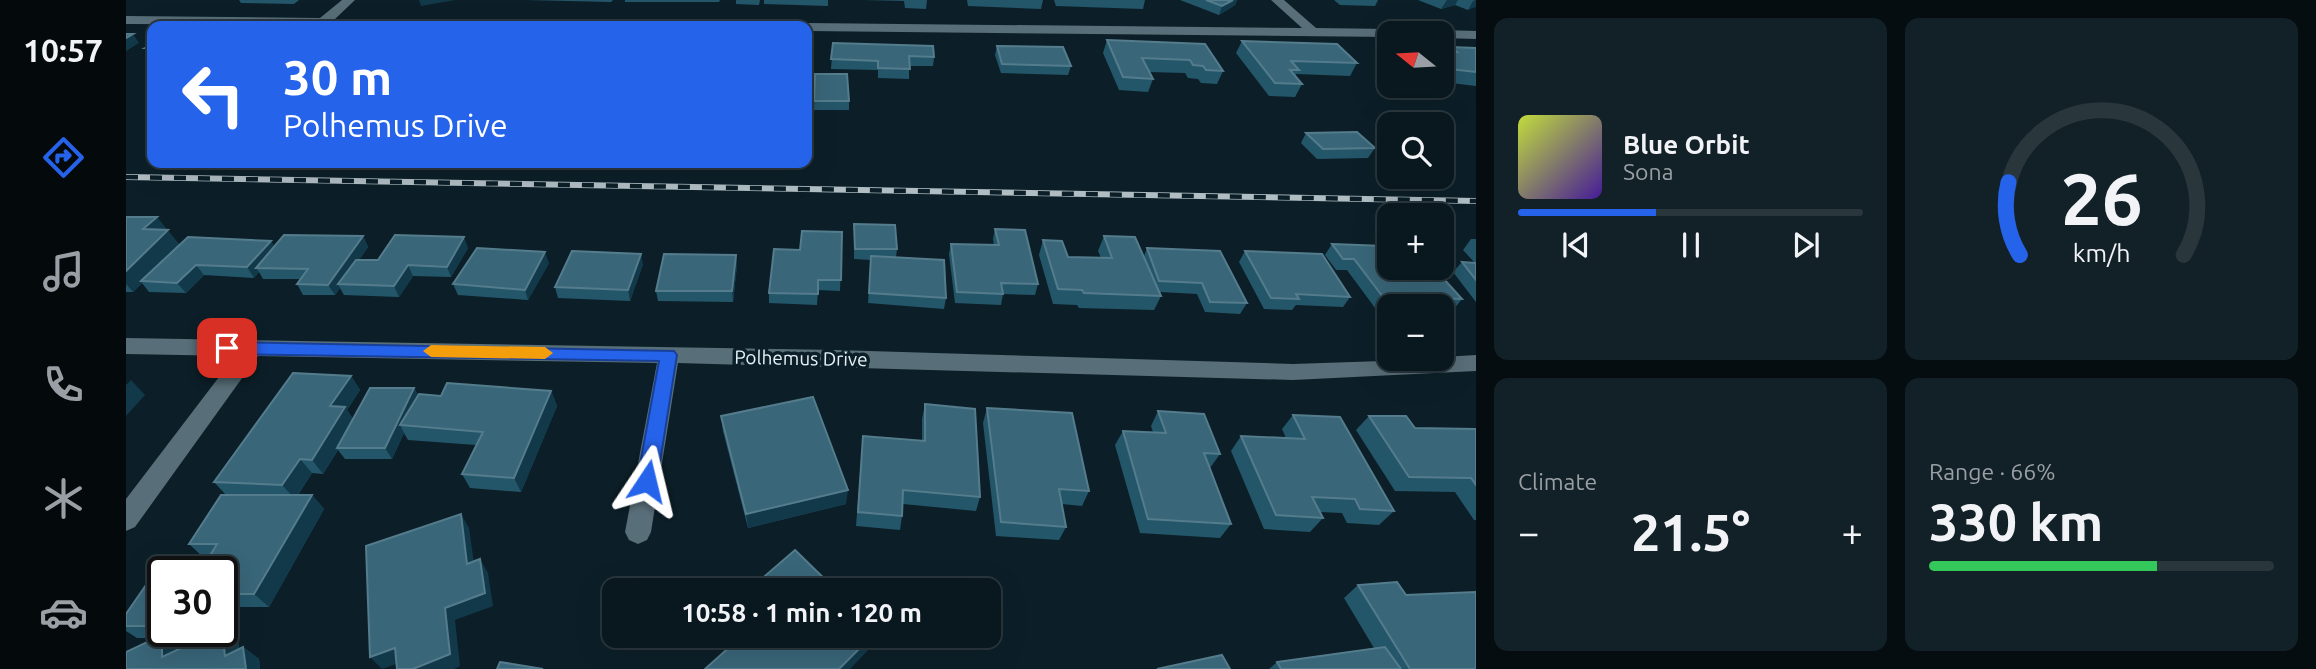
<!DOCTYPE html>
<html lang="en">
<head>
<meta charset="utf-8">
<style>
  :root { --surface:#09171e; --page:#122027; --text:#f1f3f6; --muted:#999fa4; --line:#29363c; --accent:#2563eb }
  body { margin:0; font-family:Ubuntu,sans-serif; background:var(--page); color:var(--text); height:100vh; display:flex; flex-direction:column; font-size:26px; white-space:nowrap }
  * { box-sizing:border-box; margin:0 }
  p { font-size:23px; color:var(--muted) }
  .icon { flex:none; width:38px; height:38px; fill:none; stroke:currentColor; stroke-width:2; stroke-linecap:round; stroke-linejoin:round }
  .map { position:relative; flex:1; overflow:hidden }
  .drawer { display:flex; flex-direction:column; gap:18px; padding:18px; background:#050d10; width:840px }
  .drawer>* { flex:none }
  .guide { position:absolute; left:21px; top:21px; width:665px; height:147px; border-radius:14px; box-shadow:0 7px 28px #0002,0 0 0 2px var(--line); background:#2563eb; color:#fff; overflow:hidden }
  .needle { width:46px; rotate:288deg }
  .fabs { position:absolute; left:1251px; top:21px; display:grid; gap:14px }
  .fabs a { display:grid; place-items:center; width:77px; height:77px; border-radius:14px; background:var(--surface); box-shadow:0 7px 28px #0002,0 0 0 2px var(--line); font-size:35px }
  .speed { position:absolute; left:21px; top:556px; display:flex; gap:14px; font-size:35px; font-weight:700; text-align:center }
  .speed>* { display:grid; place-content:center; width:91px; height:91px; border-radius:50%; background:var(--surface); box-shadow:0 7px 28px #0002,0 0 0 2px var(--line); line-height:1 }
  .speed .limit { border:4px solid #111; border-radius:10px; background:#fff; color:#111 }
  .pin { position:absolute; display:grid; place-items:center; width:60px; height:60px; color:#fff; margin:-30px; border-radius:14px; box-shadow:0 4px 10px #0006 }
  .me { position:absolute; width:77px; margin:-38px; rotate:10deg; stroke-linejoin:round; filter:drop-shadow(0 0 5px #0008) }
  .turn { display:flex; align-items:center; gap:24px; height:147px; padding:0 21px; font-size:32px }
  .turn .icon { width:91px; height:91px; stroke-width:2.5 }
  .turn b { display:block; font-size:49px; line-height:60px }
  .big { font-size:52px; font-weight:700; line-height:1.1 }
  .drawer .widget { flex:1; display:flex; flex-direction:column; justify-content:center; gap:10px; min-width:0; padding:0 24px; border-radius:14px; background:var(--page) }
  .drawer .dial { align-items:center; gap:0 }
  .dial svg { height:182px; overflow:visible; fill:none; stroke:var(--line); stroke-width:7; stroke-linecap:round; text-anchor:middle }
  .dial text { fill:var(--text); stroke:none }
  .song { display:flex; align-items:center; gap:21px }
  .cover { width:84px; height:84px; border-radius:10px; background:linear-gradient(135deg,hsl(70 70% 55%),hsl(260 70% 35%)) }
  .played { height:7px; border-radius:4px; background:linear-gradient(90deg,var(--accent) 40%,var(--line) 40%) }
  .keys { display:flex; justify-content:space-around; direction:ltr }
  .heat { display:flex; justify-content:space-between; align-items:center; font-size:38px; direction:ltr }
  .charge { height:10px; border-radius:5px; background:linear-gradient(90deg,#34c759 66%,var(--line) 0) }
  .drawer .tiles { flex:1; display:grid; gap:18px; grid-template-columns:repeat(2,1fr) }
  .trip { position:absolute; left:476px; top:578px; width:399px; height:70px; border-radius:14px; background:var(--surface); box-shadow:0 7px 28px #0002,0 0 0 2px var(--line); font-weight:700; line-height:70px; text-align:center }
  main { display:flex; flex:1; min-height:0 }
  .tabs { display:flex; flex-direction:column; width:126px; justify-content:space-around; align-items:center; background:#04090c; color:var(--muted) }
  .tabs .icon { width:49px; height:49px }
  .tabs .selected { color:var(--accent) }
  .tabs b { font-size:32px; color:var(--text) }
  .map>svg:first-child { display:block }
</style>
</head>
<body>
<main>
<nav class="tabs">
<b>10:57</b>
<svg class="icon selected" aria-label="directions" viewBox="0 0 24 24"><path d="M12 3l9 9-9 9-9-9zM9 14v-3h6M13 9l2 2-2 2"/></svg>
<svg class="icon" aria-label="music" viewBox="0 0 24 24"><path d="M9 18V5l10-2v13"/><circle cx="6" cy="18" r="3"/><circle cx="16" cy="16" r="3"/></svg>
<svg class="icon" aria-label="phone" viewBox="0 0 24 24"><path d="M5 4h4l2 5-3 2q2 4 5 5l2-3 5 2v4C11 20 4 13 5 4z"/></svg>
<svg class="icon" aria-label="climate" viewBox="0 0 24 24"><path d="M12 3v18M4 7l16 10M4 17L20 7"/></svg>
<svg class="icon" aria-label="car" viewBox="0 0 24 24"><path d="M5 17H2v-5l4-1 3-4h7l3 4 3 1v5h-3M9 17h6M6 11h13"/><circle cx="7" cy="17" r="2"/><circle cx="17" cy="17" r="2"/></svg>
</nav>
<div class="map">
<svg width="1350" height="669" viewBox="0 0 1350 669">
  <rect width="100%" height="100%" fill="#0c1f28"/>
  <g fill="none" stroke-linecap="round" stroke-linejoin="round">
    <!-- street -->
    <g fill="#586e78" fill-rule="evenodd">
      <polygon points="216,0 229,0 209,19 569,22 575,26 0,24 0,16 194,18"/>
      <polygon points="1145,0 1158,0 1190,28 1264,29 1270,33 1264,33 1264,37 681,31 681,26 675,26 681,23 1176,28"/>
      <polygon points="1316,30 1350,31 1350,39 1316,38 1316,33 1310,33"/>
      <polygon points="0,338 710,350 1167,364 1316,359 1316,357 1350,355 1350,371 1167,380 552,363 525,532 521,540 512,544 503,540 499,532 531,363 132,356 9,527 0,531 0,499 109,356 0,354"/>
    </g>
    <defs>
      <polyline id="rail" points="0,177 1350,201"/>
    </defs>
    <!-- rail casing -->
    <use href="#rail" stroke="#b0bdc3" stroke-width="6"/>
    <!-- rail -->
    <use href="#rail" stroke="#0c1f28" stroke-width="4.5" stroke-dasharray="12" stroke-linecap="butt"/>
  </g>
  <!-- wall -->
  <g fill="#24566a" fill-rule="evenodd">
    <polygon points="113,0 173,0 168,4 115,3"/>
    <polygon points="400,0 487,0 485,2"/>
    <polygon points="499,0 594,0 593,2 499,2"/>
    <polygon points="610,0 634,0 633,5 610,4"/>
    <polygon points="638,0 702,0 702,6 638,4"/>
    <polygon points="738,0 801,0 800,9 779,8 778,1"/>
    <polygon points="841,0 917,0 915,9 842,6"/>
    <polygon points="928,0 1019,0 1017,9 930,6"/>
    <polygon points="1054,0 1111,0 1109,5 1093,15"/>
    <polygon points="1208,0 1252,0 1249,6 1214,5"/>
    <polygon points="1292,0 1350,0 1342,10 1329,5 1315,9"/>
    <polygon points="981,40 1079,44 1097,71 1091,84 1075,83 1072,79 1062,78 1059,73 1023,72 1027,79 1022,92 993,90 977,53"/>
    <polygon points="1116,41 1231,63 1224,76 1170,74 1169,76 1176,84 1169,97 1143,96 1110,53"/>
    <polygon points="707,43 808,57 807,66 783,66 783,79 752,78 752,70 705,69"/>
    <polygon points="26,44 26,57 25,57 19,48"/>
    <polygon points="871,46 945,66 942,75 875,73 869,55"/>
    <polygon points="1324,47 1350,48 1350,86 1316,82 1316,51 1321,51"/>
    <polygon points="689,74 723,101 723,110 688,110"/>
    <polygon points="1180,133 1249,148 1242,158 1191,159 1175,143"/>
    <polygon points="0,217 40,230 53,244 42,256 149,247 237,236 242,247 233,260 252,260 342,248 325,277 287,276 273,297 218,295 214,288 209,295 177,295 171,284 174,279 137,279 133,272 128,278 78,275 60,293 23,292 16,283 7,292 0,292"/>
    <polygon points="728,224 771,249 770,257 820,298 818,309 742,303 745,260 728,259"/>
    <polygon points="869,229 912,284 909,295 877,294 875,305 829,303 823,254 825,244 868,245 867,239"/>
    <polygon points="716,232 714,291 692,290 691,305 643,303 643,293 674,250"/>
    <polygon points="978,236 1018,256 1021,248 1121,303 1114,314 1079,312 1071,294 1034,292 1035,296 1028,310 953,308 951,305 927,304 913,255 917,240 942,257 975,258 972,251"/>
    <polygon points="1345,239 1350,239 1350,302 1327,272 1336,262 1348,262 1337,250"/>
    <polygon points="1206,244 1264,268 1336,299 1327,310 1316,310 1316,306 1264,306 1264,308 1249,308 1221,270 1210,270 1199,255"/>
    <polygon points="1119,251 1224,297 1217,307 1170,305 1166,310 1138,309 1113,262"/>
    <polygon points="610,255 611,265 607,302 532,301 530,291"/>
    <polygon points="423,263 402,300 332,295 327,284"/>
    <polygon points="517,264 504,301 432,298 429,287"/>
    <path d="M167,373L225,376L234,390L221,410L227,419L244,388H288L292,395L293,394L315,396L321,383L425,391L431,406L395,492L344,488L336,474L350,445L282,440L278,433L266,459H219L212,450L197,474L186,473L172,495H186L198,509L143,607H105L96,623V572H37V632H96V629L112,642L113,649L117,647L133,659L134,669H0V652L28,638H11L0,631V614L29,572H74L83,558H78L63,544L95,495H100L88,482ZM41,639H76L53,649V647Z"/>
    <polygon points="799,404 854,497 850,511 777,504 776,516 774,530 730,526 737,436 796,441 796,419"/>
    <polygon points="861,408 963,491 956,506 936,504 940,527 933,540 870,536 857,423"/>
    <polygon points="1032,411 1094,454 1084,468 1105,524 1094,538 1014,533 989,445 997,431 1027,432 1025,426"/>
    <polygon points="1167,415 1268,511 1253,525 1221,523 1216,513 1194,512 1197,518 1184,532 1138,529 1105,451 1115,436 1160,438 1156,429"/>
    <polygon points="595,416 720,504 622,528 597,431"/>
    <polygon points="1243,416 1289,428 1350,429 1350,520 1348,520 1329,492 1269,491 1230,430"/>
    <polygon points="1232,585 1280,595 1350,669 1143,669 1151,662 1248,648 1218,598"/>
  </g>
  <!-- shaded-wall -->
  <g fill="#123949">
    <polygon points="293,0 329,0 295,6"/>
    <polygon points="1107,0 1111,0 1109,5 1093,15 1096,6"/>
    <polygon points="1321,0 1332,0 1329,5 1315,9"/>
    <polygon points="1350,0 1350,7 1342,10 1347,1"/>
    <polygon points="7,34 13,43 0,51 0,38"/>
    <polygon points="31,217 53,244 17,281 15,281 16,283 7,292 0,284 0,271 17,229"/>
    <polygon points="237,236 242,247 216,285 212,284 214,288 209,295 202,285"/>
    <polygon points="338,237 342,248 325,277 321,267"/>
    <polygon points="145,241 152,251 130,268 133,272 128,278 121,267"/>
    <polygon points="419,252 423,263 402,300 399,290"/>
    <polygon points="515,254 517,264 504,301 502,290"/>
    <polygon points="610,255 611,265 607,302 606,291"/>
    <polygon points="70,265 78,275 60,293 51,283"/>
    <polygon points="282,265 287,276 273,297 268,286"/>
    <polygon points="225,376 234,390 221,410 229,422 211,448 212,450 197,474 186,460 204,406"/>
    <polygon points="5,380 19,395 0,416 0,385"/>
    <polygon points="288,388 294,399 274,425 278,433 266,459 259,448"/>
    <polygon points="425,391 431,406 395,492 388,478"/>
    <polygon points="174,459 186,473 169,499 156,485"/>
    <polygon points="722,490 720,504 622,528 620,514"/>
    <polygon points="186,495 198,509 143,607 128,594"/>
    <polygon points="335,514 343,528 350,577 341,564"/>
    <polygon points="354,559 362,573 367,606 329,620 334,666 328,669 287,669 319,608"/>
    <polygon points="96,600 105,607 96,623"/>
    <polygon points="96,629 112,642 115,668 99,656"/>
    <polygon points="78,632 91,632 87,639"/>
    <polygon points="36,635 53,647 54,669 36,657"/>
    <polygon points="747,635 751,635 749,643 724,669 713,669"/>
    <polygon points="117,647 133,659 134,669 120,669"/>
    <polygon points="269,648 281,660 256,669 244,657"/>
  </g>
  <!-- building -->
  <g fill="#396679" stroke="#547c8c" stroke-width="2">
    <polygon points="1080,0 1107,0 1096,6"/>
    <polygon points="0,34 7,34 0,38"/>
    <polygon points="981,40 1079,44 1097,71 1080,70 1077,66 1067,65 1064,60 1016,58 1027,79 997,77"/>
    <polygon points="1116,41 1211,44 1231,63 1165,61 1173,70 1164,70 1176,84 1149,83"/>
    <polygon points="707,43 807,46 808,57 783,56 784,69 752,68 752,61 705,59"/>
    <polygon points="26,44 26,48 19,48"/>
    <polygon points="871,46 937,47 945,66 876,64"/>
    <polygon points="1324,47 1350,48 1350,72 1316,68 1316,51 1331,52"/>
    <polygon points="689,74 721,74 723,101 688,101"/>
    <polygon points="1231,132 1249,148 1197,149 1180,133"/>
    <polygon points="0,217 31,217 17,229 42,230 0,271"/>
    <polygon points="728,224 769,225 771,249 729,249"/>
    <polygon points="869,229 899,230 912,284 875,283 877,294 831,292 825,244 873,245"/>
    <polygon points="676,231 716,232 715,280 692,280 692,294 643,293 648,249 674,250"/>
    <polygon points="158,235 237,236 202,285 171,284 182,269 130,268"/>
    <polygon points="269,235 338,237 321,267 282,265 268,286 212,284 230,260 252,260"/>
    <polygon points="978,236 1009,237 1035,296 958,293 956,290 932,289 917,240 936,241 942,257 986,258"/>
    <polygon points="62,237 145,241 121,267 70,265 51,283 15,281"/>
    <polygon points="1206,244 1259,246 1264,251 1264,268 1308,268 1336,299 1257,297 1228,259 1217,259"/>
    <polygon points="351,248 419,252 399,290 327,284"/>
    <polygon points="1021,248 1094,251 1121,303 1084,302 1076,283 1033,281"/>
    <polygon points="446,251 515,254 502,290 429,287"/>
    <polygon points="1119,251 1196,254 1224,297 1170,294 1173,299 1145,298"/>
    <polygon points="538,254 610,255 606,291 530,291"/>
    <polygon points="745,256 818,260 820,298 743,293"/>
    <polygon points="1336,262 1350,263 1350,280"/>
    <polygon points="167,373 225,376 204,406 219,407 186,460 174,459 156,485 88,482"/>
    <polygon points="321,383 425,391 388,478 336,474 357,432 274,425 293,394 315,396"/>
    <polygon points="244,388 288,388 259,448 211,448"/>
    <polygon points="687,397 722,490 620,514 595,416"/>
    <polygon points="799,404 849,409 854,497 777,490 776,516 732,512 737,436 799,441"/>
    <polygon points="861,408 946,413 963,491 933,489 940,527 875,522"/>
    <polygon points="1032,411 1078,414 1094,454 1078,453 1105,524 1022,519 997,431 1040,433"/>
    <polygon points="1167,415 1214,417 1268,511 1234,509 1229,499 1186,497 1197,518 1150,515 1115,436 1179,439"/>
    <polygon points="1243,416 1280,416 1289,428 1350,429 1350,485 1345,478 1283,477"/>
    <polygon points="95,495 186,495 128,594 96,594 96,572 37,572 37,626 0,626 0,614 29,572 74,572 91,544 63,544"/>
    <polygon points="335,514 341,564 354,559 359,593 319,608 324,654 287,669 271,669 269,648 244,657 240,546"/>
    <polygon points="669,550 710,590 627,590 625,588"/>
    <polygon points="1271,582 1280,595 1350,592 1350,669 1284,669 1232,585"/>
    <polygon points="96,630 99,656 117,647 120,669 0,669 0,652 36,635 36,657 90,632 96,632"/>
    <polygon points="617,635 747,635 713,669 579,669"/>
    <polygon points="1259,647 1275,669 1155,669 1151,662"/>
    <polygon points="1096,655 1104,669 1031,669"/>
    <polygon points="374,662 417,669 371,669"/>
  </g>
  <!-- route -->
  <polygon fill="#2563eb" stroke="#184099" stroke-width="2" points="101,342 548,351 551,355 531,481 528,487 521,489 514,487 511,481 533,361 101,354 93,348"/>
  <!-- slow -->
  <polygon fill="#f59e0b" points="305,345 419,347 427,353 419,359 305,357 297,351"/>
  <g text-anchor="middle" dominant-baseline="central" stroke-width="7" stroke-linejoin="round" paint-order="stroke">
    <!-- street labels -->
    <g font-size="19" fill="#e5f1f6" stroke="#0c1f28">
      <text transform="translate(675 358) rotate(1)">Polhemus Drive</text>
    </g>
  </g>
</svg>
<div class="fabs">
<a><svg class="needle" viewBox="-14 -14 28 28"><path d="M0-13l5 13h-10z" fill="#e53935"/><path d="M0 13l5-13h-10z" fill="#999fa4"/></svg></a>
<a><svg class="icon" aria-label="search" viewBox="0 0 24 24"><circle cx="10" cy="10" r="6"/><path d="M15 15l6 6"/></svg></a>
<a>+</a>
<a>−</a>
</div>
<div class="speed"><div class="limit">30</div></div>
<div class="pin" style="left:101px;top:348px;background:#d93025"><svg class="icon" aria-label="arrive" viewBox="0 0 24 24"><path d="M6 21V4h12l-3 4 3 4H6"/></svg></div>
<svg class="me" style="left:521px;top:481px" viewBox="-20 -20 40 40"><path d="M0-17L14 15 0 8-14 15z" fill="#2563eb" stroke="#fff" stroke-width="4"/></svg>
<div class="trip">10:58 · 1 min · 120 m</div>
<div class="guide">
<div class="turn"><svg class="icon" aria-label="left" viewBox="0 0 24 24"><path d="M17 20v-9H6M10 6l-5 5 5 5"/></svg><div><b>30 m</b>Polhemus Drive</div></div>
</div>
</div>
<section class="drawer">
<div class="tiles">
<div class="widget">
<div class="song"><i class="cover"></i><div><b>Blue Orbit</b><p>Sona</p></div></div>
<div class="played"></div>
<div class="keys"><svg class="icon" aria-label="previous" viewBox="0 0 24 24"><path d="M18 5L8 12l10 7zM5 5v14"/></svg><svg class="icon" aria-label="pause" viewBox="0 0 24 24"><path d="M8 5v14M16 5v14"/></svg><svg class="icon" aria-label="next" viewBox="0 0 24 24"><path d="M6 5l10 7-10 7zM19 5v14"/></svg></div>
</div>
<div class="widget dial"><svg viewBox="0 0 100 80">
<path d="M14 69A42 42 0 1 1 86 69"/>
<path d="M14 69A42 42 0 0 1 9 37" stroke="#2563eb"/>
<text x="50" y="56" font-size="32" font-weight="700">26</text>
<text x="50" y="72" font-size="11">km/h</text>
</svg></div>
<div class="widget"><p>Climate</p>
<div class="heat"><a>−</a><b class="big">21.5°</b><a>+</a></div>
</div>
<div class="widget"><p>Range · 66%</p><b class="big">330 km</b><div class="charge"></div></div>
</div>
</section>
</main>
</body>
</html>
